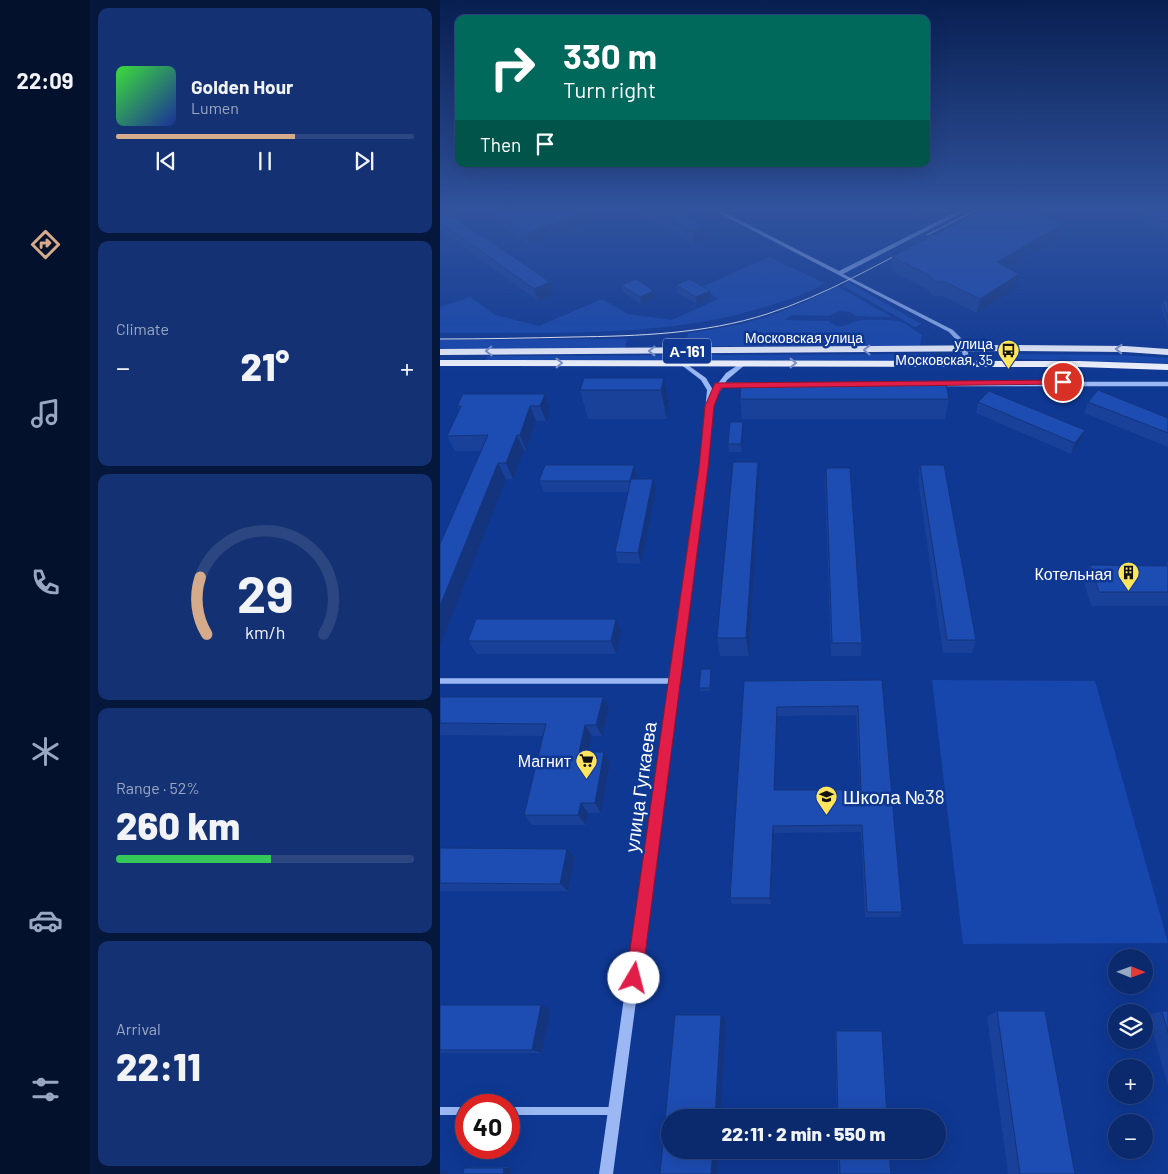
<!DOCTYPE html>
<html lang="en">
<head>
<meta charset="utf-8">
<style>
  :root { --surface:#0b2a6e; --page:#143273; --text:#f1f3f6; --muted:#9aa7c2; --line:#2b4681; --accent:#d6ab8b }
  body { margin:0; font-family:Barlow,sans-serif; background:var(--page); color:var(--text); height:100vh; display:flex; flex-direction:column; font-size:19px; white-space:nowrap }
  * { box-sizing:border-box; margin:0 }
  p { font-size:16px; color:var(--muted) }
  .icon { flex:none; width:28px; height:28px; fill:none; stroke:currentColor; stroke-width:2; stroke-linecap:round; stroke-linejoin:round }
  .map { position:relative; flex:1; overflow:hidden }
  .drawer { display:flex; flex-direction:column; gap:8px; padding:8px; background:#06173c; width:350px }
  .drawer>* { flex:none }
  .hud { position:absolute; left:15px; top:15px; width:475px; height:152px; border-radius:10px; box-shadow:0 5px 20px #0002,0 0 0 1px var(--line); background:#00695c; color:#fff; overflow:hidden }
  .needle { width:32px; rotate:91deg }
  .controls { position:absolute; left:668px; top:949px; display:grid; gap:10px }
  .controls a { display:grid; place-items:center; width:45px; height:45px; border-radius:50%; background:var(--surface); box-shadow:0 5px 20px #0002,0 0 0 1px var(--line); font-size:25px }
  .speed { position:absolute; left:15px; top:1094px; display:flex; gap:10px; font-size:25px; font-weight:700; text-align:center }
  .speed>* { display:grid; place-content:center; width:65px; height:65px; border-radius:50%; background:var(--surface); box-shadow:0 5px 20px #0002,0 0 0 1px var(--line); line-height:1 }
  .speed .limit { border:8px solid #d22; background:#fff; color:#111 }
  .pin { position:absolute; display:grid; place-items:center; width:42px; height:42px; color:#fff; margin:-21px; border:2px solid #fff; border-radius:50%; box-shadow:0 1px 5px #0007 }
  .me { position:absolute; width:55px; margin:-28px; rotate:8deg; stroke-linejoin:round; filter:drop-shadow(0 0 4px #0008) }
  .turn { display:flex; align-items:center; gap:18px; height:105px; padding:0 25px; font-size:22px }
  .turn .icon { width:65px; height:65px; stroke-width:2.5 }
  .turn b { display:block; font-size:35px; line-height:42px }
  .then { display:flex; align-items:center; height:48px; padding:0 25px; background:#0003; gap:10px; font-size:19px }
  .big { font-size:38px; font-weight:800; line-height:1.1 }
  .drawer .card { flex:1; display:flex; flex-direction:column; justify-content:center; gap:8px; min-width:0; padding:0 18px; border-radius:10px; background:var(--page) }
  .drawer .dial { align-items:center; gap:0 }
  .dial svg { height:130px; overflow:visible; fill:none; stroke:var(--line); stroke-width:7; stroke-linecap:round; text-anchor:middle }
  .dial text { fill:var(--text); stroke:none }
  .song { display:flex; align-items:center; gap:15px }
  .cover { width:60px; height:60px; border-radius:8px; background:linear-gradient(135deg,hsl(120 70% 55%),hsl(230 70% 35%)) }
  .played { height:5px; border-radius:2px; background:linear-gradient(90deg,var(--accent) 60%,var(--line) 60%) }
  .keys { display:flex; justify-content:space-around; direction:ltr }
  .heat { display:flex; justify-content:space-between; align-items:center; font-size:28px; direction:ltr }
  .charge { height:8px; border-radius:4px; background:linear-gradient(90deg,#34c759 52%,var(--line) 0) }
  .trip { position:absolute; left:221px; top:1109px; width:285px; height:50px; border-radius:25px; background:var(--surface); box-shadow:0 5px 20px #0002,0 0 0 1px var(--line); font-weight:800; line-height:50px; text-align:center }
  main { display:flex; flex:1; min-height:0 }
  .tabs { display:flex; flex-direction:column; width:90px; justify-content:space-around; align-items:center; background:#04112c; color:var(--muted) }
  .tabs .icon { width:35px; height:35px }
  .tabs .selected { color:var(--accent) }
  .tabs b { font-size:22px; color:var(--text) }
  .map>svg:first-child { display:block }
</style>
</head>
<body>
<main>
<nav class="tabs">
<b>22:09</b>
<svg class="icon selected" aria-label="directions" viewBox="0 0 24 24"><path d="M12 3l9 9-9 9-9-9zM9 14v-3h6M13 9l2 2-2 2"/></svg>
<svg class="icon" aria-label="music" viewBox="0 0 24 24"><path d="M9 18V5l10-2v13"/><circle cx="6" cy="18" r="3"/><circle cx="16" cy="16" r="3"/></svg>
<svg class="icon" aria-label="phone" viewBox="0 0 24 24"><path d="M5 4h4l2 5-3 2q2 4 5 5l2-3 5 2v4C11 20 4 13 5 4z"/></svg>
<svg class="icon" aria-label="climate" viewBox="0 0 24 24"><path d="M12 3v18M4 7l16 10M4 17L20 7"/></svg>
<svg class="icon" aria-label="car" viewBox="0 0 24 24"><path d="M5 17H2v-5l4-1 3-4h7l3 4 3 1v5h-3M9 17h6M6 11h13"/><circle cx="7" cy="17" r="2"/><circle cx="17" cy="17" r="2"/></svg>
<svg class="icon" aria-label="filters" viewBox="0 0 24 24"><path d="M4 7h16M4 17h16"/><circle cx="9" cy="7" r="2"/><circle cx="15" cy="17" r="2"/></svg>
</nav>
<section class="drawer">
<div class="card">
<div class="song"><i class="cover"></i><div><b>Golden Hour</b><p>Lumen</p></div></div>
<div class="played"></div>
<div class="keys"><svg class="icon" aria-label="previous" viewBox="0 0 24 24"><path d="M18 5L8 12l10 7zM5 5v14"/></svg><svg class="icon" aria-label="pause" viewBox="0 0 24 24"><path d="M8 5v14M16 5v14"/></svg><svg class="icon" aria-label="next" viewBox="0 0 24 24"><path d="M6 5l10 7-10 7zM19 5v14"/></svg></div>
</div>
<div class="card"><p>Climate</p>
<div class="heat"><a>−</a><b class="big">21°</b><a>+</a></div>
</div>
<div class="card dial"><svg viewBox="0 0 100 80">
<path d="M14 69A42 42 0 1 1 86 69"/>
<path d="M14 69A42 42 0 0 1 10 34" stroke="#d6ab8b"/>
<text x="50" y="56" font-size="32" font-weight="700">29</text>
<text x="50" y="72" font-size="11">km/h</text>
</svg></div>
<div class="card"><p>Range · 52%</p><b class="big">260 km</b><div class="charge"></div></div>
<div class="card"><p>Arrival</p><b class="big">22:11</b></div>
</section>
<div class="map">
<svg width="728" height="1174" viewBox="0 0 728 1174">
  <rect width="100%" height="100%" fill="#0f3893"/>
  <!-- green -->
  <g fill="#1747ad">
    <path d="M329,257L384,283C368,294 347,300 328,306C223,339 109,332 0,333V307L30,297L55,315L99,326L162,299L188,314L232,320L278,299L262,287Z"/>
    <polygon points="408,282 481,324 475,327 402,285"/>
    <path d="M397,286L452,317L416,316L410,312L400,311L389,316L352,315L345,320L389,321C400,331 406,324 417,321C426,319 449,320 458,321C465,322 475,331 482,335L480,346H238L248,336V333C306,326 345,314 397,286Z"/>
    <polygon points="114,339 187,339 185,349 0,349 0,340"/>
    <polygon points="491,354 492,361 45,360 48,356"/>
    <polygon points="576,354 682,355 728,358 728,363 578,359"/>
    <polygon points="492,680 655,681 728,943 523,944"/>
  </g>
  <g fill="none" stroke-linecap="round" stroke-linejoin="round">
    <!-- minor-far2 -->
    <g stroke="#9bb8f4" stroke-width="4.5">
      <polyline points="461,384 728,384"/>
      <polyline points="279,385 308,385"/>
    </g>
    <!-- minor-far1 -->
    <polyline stroke="#9bb8f4" stroke-width="5.5" points="0,681 234,681"/>
    <!-- minor -->
    <g stroke="#9bb8f4" stroke-width="8">
      <polyline points="0,1111 26,1111"/>
      <polyline points="69,1111 173,1111"/>
    </g>
    <!-- tertiary -->
    <g fill="#9bb8f4" fill-rule="evenodd">
      <polygon points="275,211 281,211 399,271 518,211 525,211 403,274 513,330 525,342 531,364 530,365 526,365 519,343 509,332"/>
      <polygon points="304,361 306,362 306,364 287,380 274,401 273,401 269,454 173,1174 159,1174 261,454 267,390 261,380 240,364 241,363 245,363 266,378 273,390 286,373"/>
    </g>
    <!-- trunk -->
    <g fill="#f4f6ff" fill-rule="evenodd">
      <polygon points="574,345 685,346 728,349 728,355 685,352 574,351 0,355 0,349"/>
      <polygon points="0,360 639,361 728,364 728,370 639,367 0,366"/>
    </g>
    <!-- tram -->
    <g stroke="#fff" stroke-width="1">
      <polyline points="487,235 534,211"/>
      <path d="M0,339C44,339 88,338 133,337C198,336 265,334 327,314C386,295 440,263 495,235"/>
    </g>
  </g>
  <!-- wall -->
  <g fill="#194199" fill-rule="evenodd">
    <polygon points="0,211 114,295 98,301 0,230"/>
    <polygon points="200,211 238,211 265,226 266,239 254,244 200,215"/>
    <polygon points="465,211 494,211 480,218"/>
    <polygon points="728,211 728,236 701,226 706,214"/>
    <polygon points="145,212 148,223 89,245 58,223 54,213"/>
    <polygon points="623,224 619,238 568,268 576,288 537,313 503,296 493,296 487,289 451,271 452,257"/>
    <polygon points="181,285 216,298 201,304 183,292"/>
    <polygon points="236,285 271,298 257,304 237,293"/>
    <polygon points="723,301 728,301 728,330 721,305"/>
    <polygon points="224,378 229,406 227,419 148,419 140,390"/>
    <polygon points="105,394 110,409 106,421 96,421 86,450 84,450 73,479 66,479 41,451 15,451 7,436 19,410 17,406"/>
    <polygon points="300,399 509,399 505,419 302,419"/>
    <polygon points="538,402 645,430 641,441 631,454 536,413"/>
    <polygon points="648,402 728,418 728,447 644,413"/>
    <polygon points="303,422 304,429 302,452 289,452 288,444"/>
    <polygon points="194,465 197,476 196,479 216,490 201,564 178,563 175,552 188,492 104,492 99,481"/>
    <polygon points="480,465 536,640 532,653 503,653 478,480"/>
    <polygon points="386,468 422,643 421,656 391,656 385,482"/>
    <polygon points="319,482 309,656 280,656 277,638"/>
    <polygon points="728,561 728,606 651,606 643,579 650,565 725,566"/>
    <polygon points="181,632 176,654 37,654 28,641"/>
    <polygon points="272,672 271,691 260,691 259,688"/>
    <path d="M442,680L462,912L460,917H425L421,832L334,833L331,904H292L290,898L304,681ZM416,715L420,790H335L337,716Z"/>
    <polygon points="0,697 163,697 169,709 162,736 152,736 148,752 164,752 170,763 161,813 148,813 146,825 92,825 84,815 104,736 0,735"/>
    <polygon points="0,848 135,857 128,891 0,891"/>
    <polygon points="0,1005 111,1009 102,1053 0,1053"/>
    <polygon points="557,1011 635,1174 568,1174 547,1017"/>
    <polygon points="722,1011 728,1011 728,1086 708,1015"/>
    <polygon points="396,1031 447,1118 397,1118 395,1035"/>
    <polygon points="398,1150 449,1150 451,1174 398,1174"/>
    <polygon points="34,1167 73,1167 71,1174 24,1168"/>
  </g>
  <!-- shaded-wall -->
  <g fill="#14357d">
    <polygon points="481,211 494,211 480,218"/>
    <polygon points="145,212 148,223 89,245 86,234"/>
    <polygon points="623,224 619,238 554,275 557,262"/>
    <polygon points="265,226 266,239 254,244 252,231"/>
    <polygon points="579,274 576,288 537,313 540,299"/>
    <polygon points="110,282 114,295 98,301 94,289"/>
    <polygon points="214,291 216,298 201,304 200,297"/>
    <polygon points="270,291 271,298 257,304 256,297"/>
    <polygon points="224,378 229,406 227,419 221,390"/>
    <polygon points="105,394 110,409 106,421 100,406"/>
    <polygon points="90,406 96,421 86,450 80,435"/>
    <polygon points="303,422 304,429 302,452 301,444"/>
    <polygon points="645,430 641,441 631,454 635,443"/>
    <polygon points="77,435 84,450 73,479 66,463"/>
    <polygon points="318,462 319,482 309,656 306,638"/>
    <polygon points="58,463 66,479 0,646 0,606"/>
    <polygon points="194,465 197,476 193,492 190,481"/>
    <polygon points="213,479 216,490 201,564 198,553"/>
    <polygon points="176,619 181,632 176,654 171,641"/>
    <polygon points="271,669 272,672 271,691 270,688"/>
    <polygon points="163,697 169,709 162,736 156,725"/>
    <polygon points="337,707 337,716 335,798 334,790"/>
    <polygon points="145,725 152,736 146,763 139,752"/>
    <polygon points="164,752 170,763 161,813 155,803"/>
    <polygon points="141,803 148,813 146,825 138,815"/>
    <polygon points="333,826 334,833 331,904 330,898"/>
    <polygon points="127,849 135,857 128,891 120,884"/>
    <polygon points="101,1005 111,1009 102,1053 92,1050"/>
    <polygon points="281,1015 286,1020 280,1118 275,1118"/>
    <polygon points="273,1150 278,1150 277,1174 271,1174"/>
    <polygon points="73,1167 71,1174 63,1174 64,1168"/>
    <polygon points="8,1170 7,1174 0,1174 1,1171"/>
  </g>
  <!-- building -->
  <g fill="#1d4cb2" stroke="#14357d" fill-rule="evenodd">
    <polygon points="0,211 6,211 44,238 46,238 110,282 94,289 0,222"/>
    <polygon points="59,211 144,211 145,212 86,234 54,213"/>
    <polygon points="216,211 238,211 265,226 252,231"/>
    <polygon points="540,211 590,211 623,224 557,262 579,274 540,299 505,282 495,282 489,275 452,257"/>
    <polygon points="710,211 728,211 728,222 706,214"/>
    <polygon points="196,279 214,291 200,297 181,285"/>
    <polygon points="250,279 270,291 256,297 236,285"/>
    <polygon points="723,301 728,301 728,319"/>
    <polygon points="144,378 224,378 221,390 140,390"/>
    <polygon points="301,384 506,384 509,399 300,399"/>
    <polygon points="658,390 728,418 728,433 648,402"/>
    <polygon points="549,391 645,430 635,443 538,402"/>
    <polygon points="23,394 105,394 100,406 90,406 80,435 77,435 66,463 58,463 0,606 0,544 48,435 7,436 21,406 17,406"/>
    <polygon points="290,422 303,422 301,444 288,444"/>
    <polygon points="293,462 318,462 306,638 277,638"/>
    <polygon points="105,465 194,465 190,481 99,481"/>
    <polygon points="480,465 504,465 536,640 507,640"/>
    <polygon points="386,468 410,468 422,643 392,643"/>
    <polygon points="191,479 213,479 198,553 175,552"/>
    <polygon points="650,565 728,566 728,592 659,592"/>
    <polygon points="36,619 176,619 171,641 28,641"/>
    <polygon points="261,669 271,669 270,688 259,688"/>
    <path d="M442,680L462,912H427L422,825L333,826L330,898H290L304,681ZM418,706L421,790H334L337,707Z"/>
    <polygon points="0,697 163,697 156,725 145,725 139,752 164,752 155,803 141,803 138,815 84,815 106,724 0,723"/>
    <polygon points="0,848 127,849 120,884 0,883"/>
    <polygon points="0,1005 101,1005 92,1050 0,1050"/>
    <polygon points="557,1011 605,1011 635,1174 580,1174"/>
    <polygon points="722,1011 728,1011 728,1033"/>
    <polygon points="235,1015 281,1015 275,1118 230,1118 230,1150 273,1150 271,1174 220,1174"/>
    <polygon points="396,1031 442,1031 447,1118 398,1118"/>
    <polygon points="399,1150 449,1150 451,1174 400,1174"/>
    <polygon points="24,1168 64,1168 63,1174 23,1174"/>
  </g>
  <!-- one-way arrows -->
  <defs><path id="oneway-chevron" d="M-2-3.5L2.5 0L-2 3.5" fill="none" stroke-width="1.6" stroke-linecap="round" stroke-linejoin="round" transform="scale(1.25)"/></defs>
  <g stroke="#8297c9">
    <use href="#oneway-chevron" transform="translate(679 349) rotate(-178)"/>
    <use href="#oneway-chevron" transform="translate(427 350) rotate(180)"/>
    <use href="#oneway-chevron" transform="translate(49 351) rotate(179)"/>
    <use href="#oneway-chevron" transform="translate(212 351) rotate(-180)"/>
    <use href="#oneway-chevron" transform="translate(119 363)"/>
    <use href="#oneway-chevron" transform="translate(353 363)"/>
  </g>
  <!-- sky -->
  <linearGradient id="sky" x2="0" y2="1"><stop stop-color="#081f51"/><stop offset="0.56" stop-color="#31539e"/><stop offset="1" stop-color="#31539e" stop-opacity="0"/></linearGradient>
  <rect width="728" height="376" fill="url(#sky)"/>
  <!-- route -->
  <polygon fill="#e11d48" stroke="#92132f" points="623,380 627,382 626,384 281,388 274,406 268,468 202,978 200,983 194,986 188,983 186,978 259,468 265,406 275,383"/>
  <!-- icons -->
  <defs>
    <symbol id="bus-pin" viewBox="-11 -11 22 30"><path d="M0 17L-7.5 6A9.5 9.5 0 1 1 7.5 6Z" fill="#ffe55e" stroke="#0f3893"/><path d="M-5-6H5V4H4V6H2V4H-2V6H-4V4H-5ZM-3.5-4V0h7V-4ZM-3.5 1.2v1.5H-2V1.2ZM2 1.2v1.5H3.5V1.2Z" fill="#111"/></symbol>
    <symbol id="building-pin" viewBox="-11 -11 22 30"><path d="M0 17L-7.5 6A9.5 9.5 0 1 1 7.5 6Z" fill="#ffe55e" stroke="#0f3893"/><path d="M-4-6H4V6H1V3H-1V6H-4ZM-2.5-4.3h1.7v1.8h-1.7ZM.8-4.3h1.7v1.8H.8ZM-2.5-1h1.7V.8h-1.7ZM.8-1h1.7V.8H.8Z" fill="#111"/></symbol>
    <symbol id="supermarket-pin" viewBox="-11 -11 22 30"><path d="M0 17L-7.5 6A9.5 9.5 0 1 1 7.5 6Z" fill="#ffe55e" stroke="#0f3893"/><path d="M-6-5.5h2.5l.6 2H6L4.5 2H-2.5L-4.4-4H-6ZM-1.5 3.2a1.3 1.3 0 1 0 .1 0ZM3 3.2a1.3 1.3 0 1 0 .1 0Z" fill="#111"/></symbol>
    <symbol id="school-pin" viewBox="-11 -11 22 30"><path d="M0 17L-7.5 6A9.5 9.5 0 1 1 7.5 6Z" fill="#ffe55e" stroke="#0f3893"/><path d="M0-5L7-2L0 1L-7-2ZM-4 1L0 2.5L4 1V4Q0 6-4 4Z" fill="#111"/></symbol>
  </defs>
  <g fill-rule="evenodd">
    <use href="#bus-pin" x="556" y="338" width="25" height="34"/>
    <use href="#building-pin" x="676" y="560" width="25" height="34"/>
    <use href="#supermarket-pin" x="134" y="748" width="25" height="34"/>
    <use href="#school-pin" x="374" y="784" width="25" height="34"/>
  </g>
  <g text-anchor="middle" dominant-baseline="central" stroke-width="5" stroke-linejoin="round" paint-order="stroke">
    <!-- far-street labels -->
    <g font-size="14" fill="#fff" stroke="#0f3893">
      <text x="364" y="337">Московская улица</text>
    </g>
    <!-- far-poi labels -->
    <g font-size="14" fill="#fff" stroke="#0f3893" text-anchor="end">
      <text x="553" y="343">улица<tspan x="553" dy="16">Московская, 35</tspan></text>
    </g>
    <!-- shield labels -->
    <rect fill="#0f3893" stroke="#b7c3df" stroke-width="1" x="223" y="338.5" width="48" height="25" rx="4"/>
    <g font-size="15" font-weight="bold" fill="#fff">
      <text x="247" y="351">А-161</text>
    </g>
    <!-- poi labels -->
    <g font-size="16" fill="#fff" stroke="#0f3893" text-anchor="end">
      <text x="672" y="573">Котельная</text>
      <text x="131" y="760">Магнит</text>
    </g>
    <!-- near-street labels -->
    <g font-size="19" fill="#fff" stroke="#0f3893">
      <text transform="translate(200 787) rotate(-82)">улица Гугкаева</text>
    </g>
    <!-- near-poi labels -->
    <g font-size="19" fill="#fff" stroke="#0f3893" text-anchor="start">
      <text x="403" y="796">Школа №38</text>
    </g>
  </g>
</svg>
<div class="controls">
<a><svg class="needle" viewBox="-14 -14 28 28"><path d="M0-13l5 13h-10z" fill="#e53935"/><path d="M0 13l5-13h-10z" fill="#9aa7c2"/></svg></a>
<a><svg class="icon" aria-label="layers" viewBox="0 0 24 24"><path d="M12 4l9 5-9 5-9-5zM3 14l9 5 9-5"/></svg></a>
<a>+</a>
<a>−</a>
</div>
<div class="speed"><div class="limit">40</div></div>
<div class="pin" style="left:623px;top:382px;background:#d93025"><svg class="icon" aria-label="arrive" viewBox="0 0 24 24"><path d="M6 21V4h12l-3 4 3 4H6"/></svg></div>
<svg class="me" style="left:194px;top:978px" viewBox="-20 -20 40 40"><circle r="19" fill="#fff"/><path d="M0-13L10 11 0 6-10 11z" fill="#e11d48"/></svg>
<div class="trip">22:11 · 2 min · 550 m</div>
<div class="hud">
<div class="turn"><svg class="icon" aria-label="right" viewBox="0 0 24 24"><path d="M7 20v-9h11M14 6l5 5-5 5"/></svg><div><b>330 m</b>Turn right</div></div>
<div class="then">Then<svg class="icon" aria-label="arrive" viewBox="0 0 24 24"><path d="M6 21V4h12l-3 4 3 4H6"/></svg></div>
</div>
</div>
</main>
</body>
</html>
